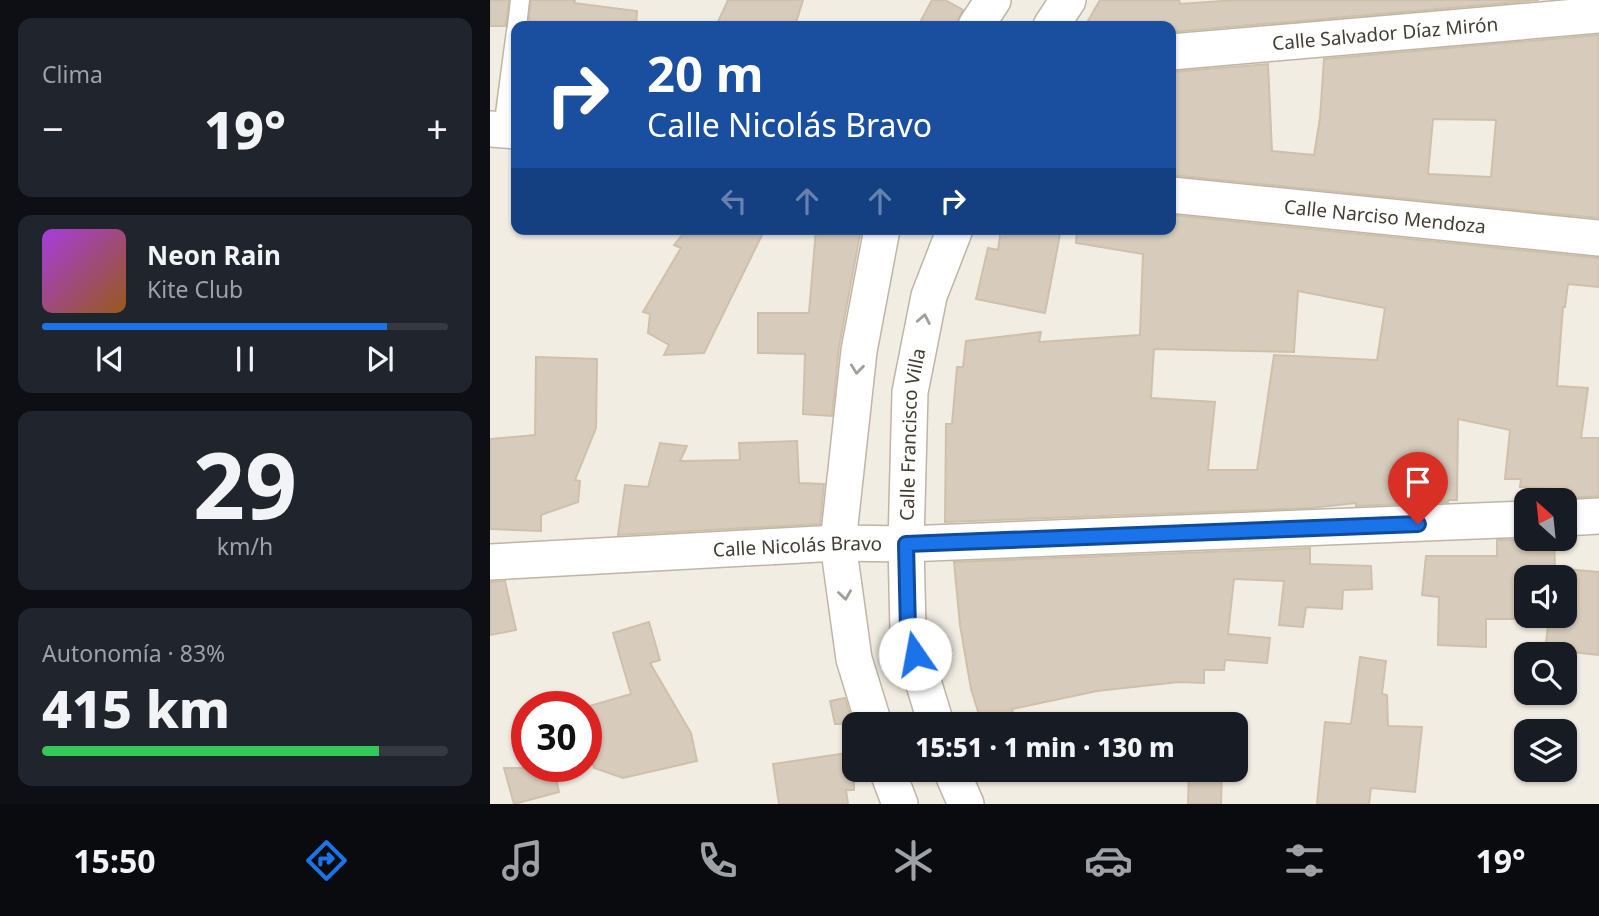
<!DOCTYPE html>
<html lang="es">
<head>
<meta charset="utf-8">
<style>
  :root { --surface:#171b24; --page:#20242c; --text:#f1f3f6; --muted:#9ea1a6; --line:#363941; --accent:#1a73e8 }
  body { margin:0; font-family:"Noto Sans",sans-serif; background:var(--page); color:var(--text); height:100vh; display:flex; flex-direction:column; font-size:26px; white-space:nowrap }
  * { box-sizing:border-box; margin:0 }
  p { font-size:23px; color:var(--muted) }
  .icon { flex:none; width:38px; height:38px; fill:none; stroke:currentColor; stroke-width:2; stroke-linecap:round; stroke-linejoin:round }
  .map { position:relative; flex:1; overflow:hidden }
  .drawer { display:flex; flex-direction:column; gap:18px; padding:18px; background:#0d0f14; width:490px }
  .drawer>* { flex:none }
  .top-card { position:absolute; left:21px; top:21px; width:665px; height:214px; border-radius:14px; box-shadow:0 2px 5px #0004; background:#1a4fa0; color:#fff; overflow:hidden }
  .needle { width:46px; rotate:333deg }
  .tools { position:absolute; left:1024px; top:488px; display:grid; gap:14px }
  .tools a { display:grid; place-items:center; width:63px; height:63px; border-radius:14px; background:var(--surface); box-shadow:0 2px 5px #0004; font-size:35px }
  .speed { position:absolute; left:21px; top:691px; display:flex; gap:14px; font-size:35px; font-weight:700; text-align:center }
  .speed>* { display:grid; place-content:center; width:91px; height:91px; border-radius:50%; background:var(--surface); box-shadow:0 2px 5px #0004; line-height:1 }
  .speed .limit { border:10px solid #d22; background:#fff; color:#111 }
  .pin { position:absolute; display:grid; place-items:center; width:60px; height:60px; color:#fff; margin:-72px -30px; border-radius:50% 50% 50% 0; rotate:-45deg; box-shadow:0 0 7px #0007 }
  .pin .icon { rotate:45deg }
  .me { position:absolute; width:77px; margin:-38px; rotate:348deg; stroke-linejoin:round; filter:drop-shadow(0 0 5px #0008) }
  .turn { display:flex; align-items:center; gap:24px; height:147px; padding:0 21px; font-size:32px }
  .turn .icon { width:91px; height:91px; stroke-width:2.5 }
  .turn b { display:block; font-size:49px; line-height:60px }
  .lanes { display:flex; align-items:center; height:66px; padding:0 21px; background:#0003; justify-content:center; gap:35px; direction:ltr }
  .lanes .off { opacity:.35 }
  .big { font-size:52px; font-weight:800; line-height:1.1 }
  .drawer .widget { flex:1; display:flex; flex-direction:column; justify-content:center; gap:10px; min-width:0; padding:0 24px; border-radius:14px; background:var(--page) }
  .drawer .dial { align-items:center; gap:0 }
  .dial b { font-size:91px; line-height:1 }
  .song { display:flex; align-items:center; gap:21px }
  .cover { width:84px; height:84px; border-radius:10px; background:linear-gradient(135deg,hsl(280 70% 55%),hsl(30 70% 35%)) }
  .played { height:7px; border-radius:4px; background:linear-gradient(90deg,var(--accent) 85%,var(--line) 85%) }
  .keys { display:flex; justify-content:space-around; direction:ltr }
  .heat { display:flex; justify-content:space-between; align-items:center; font-size:38px; direction:ltr }
  .charge { height:10px; border-radius:5px; background:linear-gradient(90deg,#34c759 83%,var(--line) 0) }
  .trip { position:absolute; left:352px; top:712px; width:406px; height:70px; border-radius:14px; background:var(--surface); box-shadow:0 2px 5px #0004; font-weight:800; line-height:70px; text-align:center }
  .tab-bar { display:flex; height:112px; justify-content:space-around; align-items:center; background:#090b0e; color:var(--muted) }
  .tab-bar .icon { width:49px; height:49px }
  .tab-bar .current { color:var(--accent) }
  .tab-bar b { font-size:32px; color:var(--text) }
  main { display:flex; flex:1; min-height:0 }
  .map>svg:first-child { display:block }
</style>
</head>
<body>
<main>
<section class="drawer">
<div class="widget"><p>Clima</p>
<div class="heat"><a>−</a><b class="big">19°</b><a>+</a></div>
</div>
<div class="widget">
<div class="song"><i class="cover"></i><div><b>Neon Rain</b><p>Kite Club</p></div></div>
<div class="played"></div>
<div class="keys"><svg class="icon" aria-label="previous" viewBox="0 0 24 24"><path d="M18 5L8 12l10 7zM5 5v14"/></svg><svg class="icon" aria-label="pause" viewBox="0 0 24 24"><path d="M8 5v14M16 5v14"/></svg><svg class="icon" aria-label="next" viewBox="0 0 24 24"><path d="M6 5l10 7-10 7zM19 5v14"/></svg></div>
</div>
<div class="widget dial"><b>29</b><p>km/h</p></div>
<div class="widget"><p>Autonomía · 83%</p><b class="big">415 km</b><div class="charge"></div></div>
</section>
<div class="map">
<svg width="1109" height="804" viewBox="0 0 1109 804">
  <rect width="100%" height="100%" fill="#f2ede3"/>
  <!-- building -->
  <g fill="#d7cbbb" stroke="#cfc0ab" stroke-width="2" fill-rule="evenodd">
    <polygon points="0,0 19,0 16,26 0,26"/>
    <polygon points="41,0 85,0 84,3 147,11 146,26 38,26"/>
    <polygon points="238,0 313,0 305,26 226,26"/>
    <polygon points="442,0 455,0 473,10 466,26 428,26"/>
    <polygon points="610,0 689,0 690,4 746,0 1049,0 681,32 681,26 595,26"/>
    <path d="M1109,35V218L681,175V72L778,64L782,151L824,155L830,118L834,59ZM943,119L1006,120L1001,177L938,174Z"/>
    <path d="M681,215L1109,258V287L1078,284L1075,307H1073L1067,386L1098,388L1091,438H1109V496L1053,500L1054,488L1030,487L1031,479H1015L1020,430L968,419L967,500H959L958,502L866,506V503L821,508L455,522L456,424H462L467,367H473L476,341L551,332L549,342L650,335L653,254L586,243L587,229H681ZM808,291L895,308L887,360L784,355L767,470H718L725,402L661,398L664,349L804,352Z"/>
    <polygon points="197,229 275,229 214,353 174,355 179,345 158,333 160,314 153,312 191,248 184,245"/>
    <polygon points="326,229 371,229 349,347 342,416 313,414 315,354 268,353 268,313 319,313"/>
    <polygon points="511,229 571,229 555,313 486,299 498,248 508,250"/>
    <polygon points="46,357 107,359 106,428 85,480 90,481 88,502 51,515 51,531 0,529 0,439 45,435"/>
    <polygon points="307,441 309,483 334,484 330,524 128,535 135,485 158,487 170,443 197,446 190,461 250,460 249,443"/>
    <path d="M1064,539L1065,568L1109,572V655L1055,649L1059,619H996V647L948,645L949,597L932,595L936,556H1007V540ZM1036,578H1074V616H1036Z"/>
    <polygon points="820,548 820,564 881,566 882,589 853,590 852,609 816,607 813,627 789,625 794,581 744,579 738,634 780,638 777,663 735,660 734,670 714,670 714,683 689,682 607,691 522,709 526,724 492,724 481,689 470,625 464,562"/>
    <polygon points="15,581 26,630 0,635 0,582"/>
    <polygon points="159,622 170,660 160,663 201,733 207,761 133,778 104,768 96,741 96,707 141,694 123,633"/>
    <polygon points="870,657 896,661 892,694 897,695 898,726 932,727 925,792 881,788 879,804 827,804 835,722 861,724"/>
    <polygon points="355,698 363,724 345,724 340,701"/>
    <polygon points="364,752 364,790 356,790 358,804 289,804 283,764"/>
    <polygon points="14,768 64,768 69,792 24,804"/>
    <polygon points="699,770 732,770 731,804 698,804"/>
  </g>
  <g fill="none" stroke-linecap="round" stroke-linejoin="round">
    <defs>
      <g id="lane">
        <polyline points="27,26 30,0"/>
        <polyline points="13,129 26,31"/>
      </g>
      <g id="street">
        <polyline points="486,26 503,0"/>
        <polyline points="561,26 578,0"/>
        <path id="s1" d="M681,52L1109,15"/>
        <polyline points="0,129 26,131"/>
        <path id="s2" d="M681,195L1109,238"/>
        <polyline points="1074,518 1109,516"/>
        <path id="s3" d="M0,562L348,543L416,544L1036,519"/>
        <polyline points="384,724 364,659 348,543 369,351 392,229"/>
        <path id="s4" d="M446,724L418,631L416,544L420,392L439,296L465,229"/>
        <polyline points="397,770 410,804"/>
        <polyline points="461,770 476,804"/>
      </g>
    </defs>
    <!-- lane casing -->
    <use href="#lane" stroke="#beb5a5" stroke-width="21"/>
    <!-- street casing -->
    <use href="#street" stroke="#beb5a5" stroke-width="38"/>
    <!-- lane -->
    <use href="#lane" stroke="#fff" stroke-width="18"/>
    <!-- street -->
    <use href="#street" stroke="#fff" stroke-width="35"/>
  </g>
  <!-- one-way arrows -->
  <defs><path id="oneway-chevron" d="M-2-3.5L2.5 0L-2 3.5" fill="none" stroke-width="1.6" stroke-linecap="round" stroke-linejoin="round" transform="scale(1.75)"/></defs>
  <g stroke="#a29e99">
    <use href="#oneway-chevron" transform="translate(434 319) rotate(-79)"/>
    <use href="#oneway-chevron" transform="translate(367 369) rotate(96)"/>
    <use href="#oneway-chevron" transform="translate(355 595) rotate(82)"/>
  </g>
  <g fill="none" stroke-linecap="round" stroke-linejoin="round">
    <defs>
      <polyline id="route" points="425,654 418,631 416,544 928,524"/>
    </defs>
    <!-- route casing -->
    <use href="#route" stroke="#114b97" stroke-width="18"/>
    <!-- route -->
    <use href="#route" stroke="#1a73e8" stroke-width="12"/>
  </g>
  <g text-anchor="middle" dominant-baseline="central" stroke-width="6" stroke-linejoin="round" paint-order="stroke">
    <!-- street labels -->
    <g font-size="19" fill="#443d33" stroke="#fff">
      <text stroke="none"><textPath href="#s1" startOffset="215">Calle Salvador Díaz Mirón</textPath></text>
      <text stroke="none"><textPath href="#s2" startOffset="215">Calle Narciso Mendoza</textPath></text>
      <text stroke="none"><textPath href="#s4" startOffset="294">Calle Francisco Villa</textPath></text>
      <text stroke="none"><textPath href="#s3" startOffset="308">Calle Nicolás Bravo</textPath></text>
    </g>
  </g>
</svg>
<div class="tools">
<a><svg class="needle" viewBox="-14 -14 28 28"><path d="M0-13l5 13h-10z" fill="#e53935"/><path d="M0 13l5-13h-10z" fill="#9ea1a6"/></svg></a>
<a><svg class="icon" aria-label="sound" viewBox="0 0 24 24"><path d="M4 9h4l5-4v14l-5-4H4zM17 9q2 3 0 6"/></svg></a>
<a><svg class="icon" aria-label="search" viewBox="0 0 24 24"><circle cx="10" cy="10" r="6"/><path d="M15 15l6 6"/></svg></a>
<a><svg class="icon" aria-label="layers" viewBox="0 0 24 24"><path d="M12 4l9 5-9 5-9-5zM3 14l9 5 9-5"/></svg></a>
</div>
<div class="speed"><div class="limit">30</div></div>
<div class="pin" style="left:928px;top:524px;background:#d93025"><svg class="icon" aria-label="arrive" viewBox="0 0 24 24"><path d="M6 21V4h12l-3 4 3 4H6"/></svg></div>
<svg class="me" style="left:425px;top:654px" viewBox="-20 -20 40 40"><circle r="19" fill="#fff"/><path d="M0-13L10 11 0 6-10 11z" fill="#1a73e8"/></svg>
<div class="trip">15:51 · 1 min · 130 m</div>
<div class="top-card">
<div class="turn"><svg class="icon" aria-label="right" viewBox="0 0 24 24"><path d="M7 20v-9h11M14 6l5 5-5 5"/></svg><div><b>20 m</b>Calle Nicolás Bravo</div></div>
<div class="lanes"><svg class="icon off" aria-label="left" viewBox="0 0 24 24"><path d="M17 20v-9H6M10 6l-5 5 5 5"/></svg><svg class="icon off" aria-label="ahead" viewBox="0 0 24 24"><path d="M12 20V5M6 11l6-6 6 6"/></svg><svg class="icon off" aria-label="ahead" viewBox="0 0 24 24"><path d="M12 20V5M6 11l6-6 6 6"/></svg><svg class="icon" aria-label="right" viewBox="0 0 24 24"><path d="M7 20v-9h11M14 6l5 5-5 5"/></svg></div>
</div>
</div>
</main>
<nav class="tab-bar">
<b>15:50</b>
<svg class="icon current" aria-label="directions" viewBox="0 0 24 24"><path d="M12 3l9 9-9 9-9-9zM9 14v-3h6M13 9l2 2-2 2"/></svg>
<svg class="icon" aria-label="music" viewBox="0 0 24 24"><path d="M9 18V5l10-2v13"/><circle cx="6" cy="18" r="3"/><circle cx="16" cy="16" r="3"/></svg>
<svg class="icon" aria-label="phone" viewBox="0 0 24 24"><path d="M5 4h4l2 5-3 2q2 4 5 5l2-3 5 2v4C11 20 4 13 5 4z"/></svg>
<svg class="icon" aria-label="climate" viewBox="0 0 24 24"><path d="M12 3v18M4 7l16 10M4 17L20 7"/></svg>
<svg class="icon" aria-label="car" viewBox="0 0 24 24"><path d="M5 17H2v-5l4-1 3-4h7l3 4 3 1v5h-3M9 17h6M6 11h13"/><circle cx="7" cy="17" r="2"/><circle cx="17" cy="17" r="2"/></svg>
<svg class="icon" aria-label="filters" viewBox="0 0 24 24"><path d="M4 7h16M4 17h16"/><circle cx="9" cy="7" r="2"/><circle cx="15" cy="17" r="2"/></svg>
<b>19°</b>
</nav>
</body>
</html>
